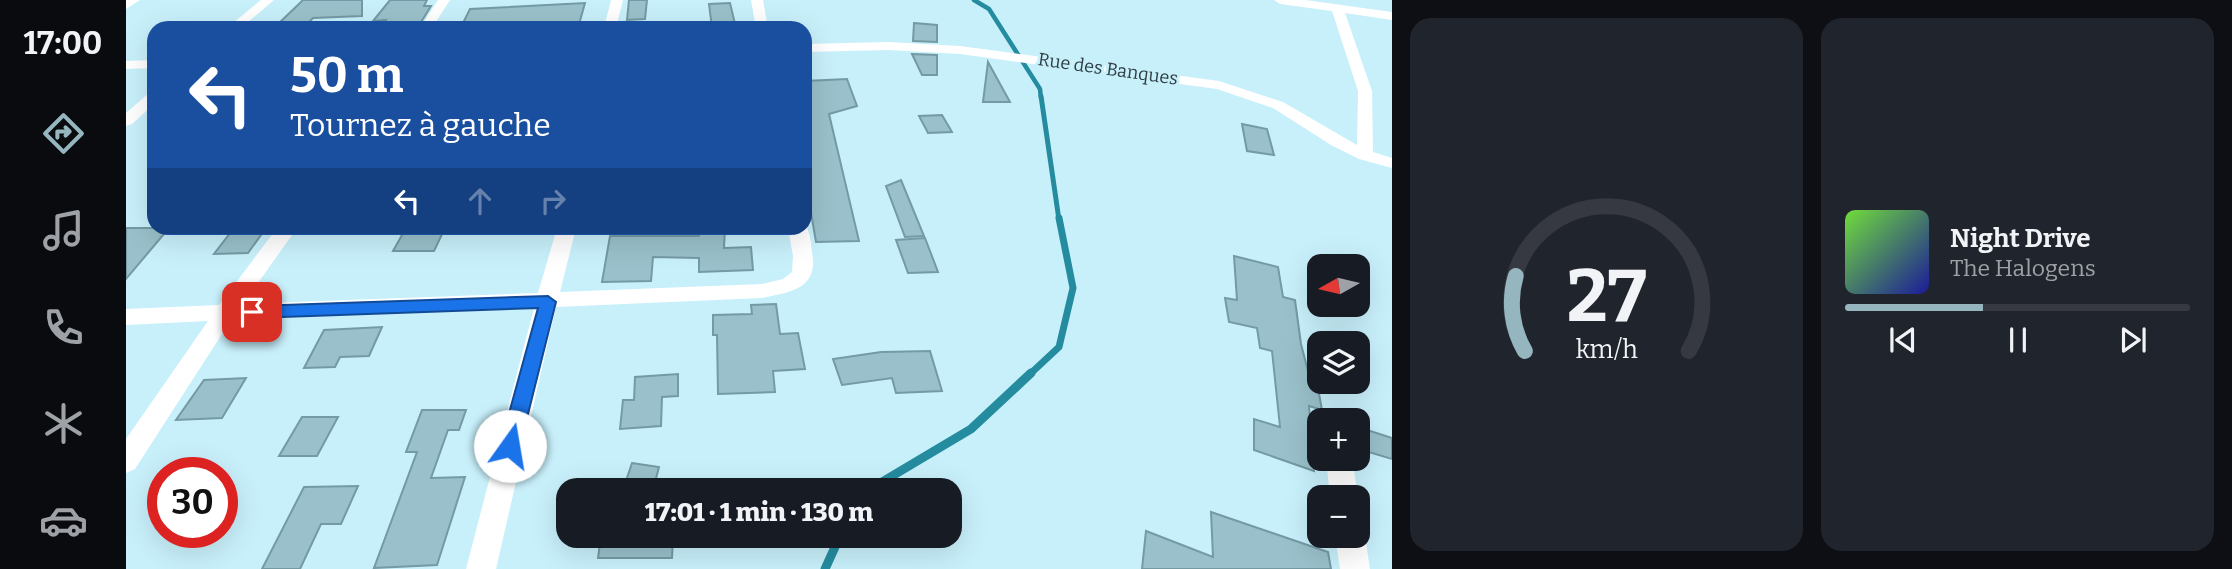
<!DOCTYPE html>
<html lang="fr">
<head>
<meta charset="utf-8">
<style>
  :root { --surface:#171b24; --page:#20242c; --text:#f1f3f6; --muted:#9ea1a6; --line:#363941; --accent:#96b6bf }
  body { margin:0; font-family:Bitter,serif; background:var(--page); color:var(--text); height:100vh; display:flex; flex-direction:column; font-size:26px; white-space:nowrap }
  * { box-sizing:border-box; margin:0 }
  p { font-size:23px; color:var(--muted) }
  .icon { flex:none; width:38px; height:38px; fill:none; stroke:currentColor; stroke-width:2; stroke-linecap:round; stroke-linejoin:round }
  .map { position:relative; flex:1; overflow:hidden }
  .sheet { display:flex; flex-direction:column; gap:18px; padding:18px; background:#0d0f14; width:840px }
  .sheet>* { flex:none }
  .hud { position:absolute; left:21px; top:21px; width:665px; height:214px; border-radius:21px; box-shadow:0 7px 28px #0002; background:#1a4fa0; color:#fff; overflow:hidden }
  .needle { width:46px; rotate:262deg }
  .fabs { position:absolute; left:1181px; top:254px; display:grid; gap:14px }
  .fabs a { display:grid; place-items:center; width:63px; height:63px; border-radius:14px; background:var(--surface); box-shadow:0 7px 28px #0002; font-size:35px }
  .speed { position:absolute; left:21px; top:457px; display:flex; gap:14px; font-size:35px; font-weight:700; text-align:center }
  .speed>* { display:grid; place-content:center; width:91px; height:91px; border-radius:50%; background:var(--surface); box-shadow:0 7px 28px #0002; line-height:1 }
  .speed .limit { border:10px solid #d22; background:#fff; color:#111 }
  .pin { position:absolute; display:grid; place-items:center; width:60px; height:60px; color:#fff; margin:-30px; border-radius:14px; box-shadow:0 4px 10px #0006 }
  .me { position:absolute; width:77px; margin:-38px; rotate:13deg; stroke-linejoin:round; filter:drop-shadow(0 0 5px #0008) }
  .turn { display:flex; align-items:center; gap:24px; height:147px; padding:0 28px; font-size:32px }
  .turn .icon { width:91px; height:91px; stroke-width:2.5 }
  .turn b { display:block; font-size:49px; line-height:60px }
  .lanes { display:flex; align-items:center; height:66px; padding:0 28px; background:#0003; justify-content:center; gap:35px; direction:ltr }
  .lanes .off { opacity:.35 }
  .sheet .tile { flex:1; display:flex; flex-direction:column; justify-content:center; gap:10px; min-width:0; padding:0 24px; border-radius:21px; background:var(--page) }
  .sheet .dial { align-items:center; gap:0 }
  .dial svg { height:182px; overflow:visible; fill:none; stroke:var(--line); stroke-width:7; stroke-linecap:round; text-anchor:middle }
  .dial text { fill:var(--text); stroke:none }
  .song { display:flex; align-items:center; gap:21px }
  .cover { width:84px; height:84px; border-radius:10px; background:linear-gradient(135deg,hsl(100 70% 55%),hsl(240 70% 35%)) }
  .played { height:7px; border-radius:4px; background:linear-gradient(90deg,var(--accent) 40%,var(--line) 40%) }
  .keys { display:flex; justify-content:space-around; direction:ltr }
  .sheet .tiles { flex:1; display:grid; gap:18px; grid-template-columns:repeat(2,1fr) }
  .trip { position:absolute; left:430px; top:478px; width:406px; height:70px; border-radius:21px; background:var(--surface); box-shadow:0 7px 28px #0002; font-weight:800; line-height:70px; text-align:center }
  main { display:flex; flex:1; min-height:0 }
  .tabs { display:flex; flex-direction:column; width:126px; justify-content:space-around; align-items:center; background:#090b0e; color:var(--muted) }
  .tabs .icon { width:49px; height:49px }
  .tabs .selected { color:var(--accent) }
  .tabs b { font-size:32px; color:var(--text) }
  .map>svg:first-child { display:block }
</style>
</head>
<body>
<main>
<nav class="tabs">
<b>17:00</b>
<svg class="icon selected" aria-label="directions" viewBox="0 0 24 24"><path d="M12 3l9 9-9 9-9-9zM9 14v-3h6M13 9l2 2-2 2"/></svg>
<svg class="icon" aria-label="music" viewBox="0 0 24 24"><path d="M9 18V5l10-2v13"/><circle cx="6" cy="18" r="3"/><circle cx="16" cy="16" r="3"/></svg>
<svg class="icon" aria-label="phone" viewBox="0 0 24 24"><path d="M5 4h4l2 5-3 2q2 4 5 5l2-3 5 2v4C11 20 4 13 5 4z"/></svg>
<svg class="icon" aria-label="climate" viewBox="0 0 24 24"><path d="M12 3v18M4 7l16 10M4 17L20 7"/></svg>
<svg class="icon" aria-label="car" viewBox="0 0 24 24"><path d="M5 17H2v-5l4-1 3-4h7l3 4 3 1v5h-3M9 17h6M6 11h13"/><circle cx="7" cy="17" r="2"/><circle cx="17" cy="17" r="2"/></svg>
</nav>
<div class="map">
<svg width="1266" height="569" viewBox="0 0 1266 569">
  <rect width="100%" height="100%" fill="#c8f0fb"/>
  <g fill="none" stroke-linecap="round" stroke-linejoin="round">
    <!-- stream-far3 -->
    <polyline stroke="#258ca0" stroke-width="4.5" points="848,0 863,9 914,89 915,98"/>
    <!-- stream-far2 -->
    <polyline stroke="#258ca0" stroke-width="5" points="915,96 933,220"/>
    <!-- stream-far1 -->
    <polyline stroke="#258ca0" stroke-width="7" points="903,375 933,347 947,288 933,218"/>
    <!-- stream -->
    <g stroke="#258ca0" stroke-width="9">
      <polyline points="748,490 756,482 845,429 905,373"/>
      <polyline points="699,569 714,536"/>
    </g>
  </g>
  <!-- building -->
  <g fill="#9ac1cb" stroke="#749aa4" stroke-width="2">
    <polygon points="177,0 236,0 236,16 187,18 179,26 149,27"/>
    <polygon points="264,0 301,0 298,6 305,6 292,27 254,28 260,20 247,21"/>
    <polygon points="503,0 521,0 519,19 501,20"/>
    <polygon points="459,3 452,28 335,27 344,9"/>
    <polygon points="604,3 610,28 586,28 583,4"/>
    <polygon points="788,23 811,25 811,42 787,41"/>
    <polygon points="786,54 811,55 811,75 796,75"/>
    <polygon points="862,62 884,102 857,102"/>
    <polygon points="721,79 731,106 703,114 733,241 690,242 684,207 679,207 679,81"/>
    <polygon points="816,115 826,132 802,133 793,116"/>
    <polygon points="1116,124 1141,129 1148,155 1121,151"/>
    <polygon points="775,180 798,236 779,237 760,186"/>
    <polygon points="0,228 43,228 0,279"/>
    <polygon points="108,228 140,228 122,253 88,254"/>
    <polygon points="280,228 319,228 308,251 267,251"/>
    <polygon points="574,228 599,228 598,248 625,247 627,270 573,272 573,258 527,257 525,281 476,282 484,236 573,236"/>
    <polygon points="799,238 812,272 782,273 770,240"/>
    <polygon points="1108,256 1152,267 1157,297 1169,300 1175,344 1183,375 1190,377 1196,410 1183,406 1188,471 1128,450 1128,419 1154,427 1146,351 1134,348 1131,328 1103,322 1099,298 1111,300"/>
    <polygon points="650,304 654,334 672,333 679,369 647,371 649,392 592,394 591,335 587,335 587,315 626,314 625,305"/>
    <polygon points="256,327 243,356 214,357 209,367 178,368 198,330"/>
    <polygon points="804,351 816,391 770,393 766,378 716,385 707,359 755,352"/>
    <polygon points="552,374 552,396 536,397 535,426 494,429 497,400 508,400 509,377"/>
    <polygon points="120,378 96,418 50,420 78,380"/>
    <polygon points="296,410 340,410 333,430 322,430 305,478 339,477 311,565 248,568 291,452 280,452"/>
    <polygon points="176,417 212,417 191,456 153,456"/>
    <polygon points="1232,427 1266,438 1266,459 1236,450"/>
    <polygon points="506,463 533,467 527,490 497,490"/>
    <polygon points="232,486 215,524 195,524 174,569 136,569 178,487"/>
    <polygon points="1085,512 1202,552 1205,569 1016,569 1020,531 1087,557"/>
    <polygon points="475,536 547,536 546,558 472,558"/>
  </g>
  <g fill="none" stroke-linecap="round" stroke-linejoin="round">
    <!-- minor -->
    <g fill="#fff" fill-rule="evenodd">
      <polygon points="0,0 14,0 0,9"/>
      <polygon points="135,0 148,0 115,28 101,28"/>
      <polygon points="312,0 324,0 306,28 294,28"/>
      <polygon points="485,0 497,0 490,28 478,28"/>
      <polygon points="625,0 637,0 642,28 630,28"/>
      <polygon points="1148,0 1179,0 1266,12 1266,20 1219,13 1246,91 1247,152 1266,158 1266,168 1233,159 1205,145 1147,108 1091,89 834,54 762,50 679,52 679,44 762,42 834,46 1093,81 1157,102 1231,145 1232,91 1206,11 1154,4"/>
      <polygon points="28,60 28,68 0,69 0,61"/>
      <polygon points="28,92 28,104 6,124 0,126 0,113 23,93"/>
      <path d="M679,224C684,232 685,242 686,252C693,289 665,292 636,298L430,307L370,569H340L408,308L105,320L9,469L0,473V439L82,321L0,325V309L93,305L151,228H171L117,304L412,293L431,228H450L434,292L636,284L657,279L666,272L667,256L662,228H679Z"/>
      <polygon points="1200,458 1226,458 1232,497 1204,497"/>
      <polygon points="1232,525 1239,536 1244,569 1214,569 1209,536 1232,536"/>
    </g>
  </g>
  <!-- route -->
  <polygon fill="#1a73e8" stroke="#114b97" stroke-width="2" points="422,296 430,302 394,446 391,452 384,454 377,452 374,446 412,308 126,318 117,312 126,306"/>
  <g text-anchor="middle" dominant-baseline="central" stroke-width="6" stroke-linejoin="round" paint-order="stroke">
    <!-- far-street labels -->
    <g font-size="18" fill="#2e3e42" stroke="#c8f0fb">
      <text transform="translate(982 69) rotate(8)">Rue des Banques</text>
    </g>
  </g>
</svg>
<div class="fabs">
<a><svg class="needle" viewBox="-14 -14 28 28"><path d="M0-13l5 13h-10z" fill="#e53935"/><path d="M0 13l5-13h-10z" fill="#9ea1a6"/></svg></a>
<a><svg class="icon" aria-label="layers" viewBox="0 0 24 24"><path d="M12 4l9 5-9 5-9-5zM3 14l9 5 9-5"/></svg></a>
<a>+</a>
<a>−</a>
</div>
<div class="speed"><div class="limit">30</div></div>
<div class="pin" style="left:126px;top:312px;background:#d93025"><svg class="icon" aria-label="arrive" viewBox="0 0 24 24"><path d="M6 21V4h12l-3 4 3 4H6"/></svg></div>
<svg class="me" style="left:384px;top:446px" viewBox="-20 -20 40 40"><circle r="19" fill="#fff"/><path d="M0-13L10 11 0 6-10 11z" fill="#1a73e8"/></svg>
<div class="trip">17:01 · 1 min · 130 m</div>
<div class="hud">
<div class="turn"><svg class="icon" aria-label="left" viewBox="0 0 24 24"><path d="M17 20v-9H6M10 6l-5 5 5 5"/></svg><div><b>50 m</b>Tournez à gauche</div></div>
<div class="lanes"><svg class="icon" aria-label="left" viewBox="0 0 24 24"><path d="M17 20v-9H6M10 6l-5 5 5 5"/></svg><svg class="icon off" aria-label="ahead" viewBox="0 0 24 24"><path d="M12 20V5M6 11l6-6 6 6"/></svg><svg class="icon off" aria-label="right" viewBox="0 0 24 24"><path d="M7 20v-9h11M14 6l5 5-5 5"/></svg></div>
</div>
</div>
<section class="sheet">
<div class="tiles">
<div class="tile dial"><svg viewBox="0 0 100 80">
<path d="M14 69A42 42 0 1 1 86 69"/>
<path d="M14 69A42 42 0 0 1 10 36" stroke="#96b6bf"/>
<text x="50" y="56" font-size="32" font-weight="700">27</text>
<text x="50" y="72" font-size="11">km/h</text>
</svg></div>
<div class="tile">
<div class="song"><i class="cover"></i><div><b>Night Drive</b><p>The Halogens</p></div></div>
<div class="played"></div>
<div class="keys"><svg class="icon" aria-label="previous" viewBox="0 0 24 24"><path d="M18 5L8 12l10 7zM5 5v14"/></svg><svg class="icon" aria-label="pause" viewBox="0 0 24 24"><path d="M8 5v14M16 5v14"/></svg><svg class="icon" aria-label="next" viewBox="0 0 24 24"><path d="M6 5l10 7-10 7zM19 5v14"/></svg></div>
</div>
</div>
</section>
</main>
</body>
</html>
